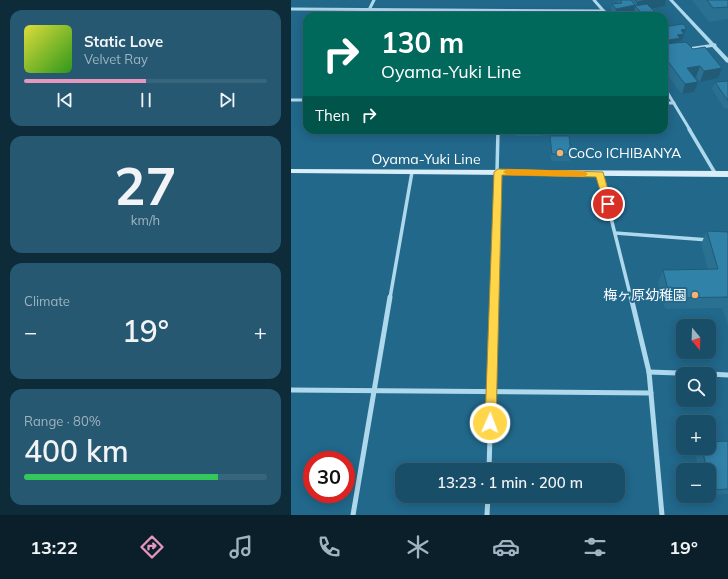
<!DOCTYPE html>
<html lang="en">
<head>
<meta charset="utf-8">
<style>
  :root { --surface:#194e68; --page:#265871; --text:#f1f3f6; --muted:#9fb4c0; --line:#37657c; --accent:#e797bd }
  body { margin:0; font-family:Mulish,"Noto Sans JP",sans-serif; background:var(--page); color:var(--text); height:100vh; display:flex; flex-direction:column; font-size:15px; white-space:nowrap }
  * { box-sizing:border-box; margin:0 }
  p { font-size:13px; color:var(--muted) }
  .icon { flex:none; width:22px; height:22px; fill:none; stroke:currentColor; stroke-width:2; stroke-linecap:round; stroke-linejoin:round }
  .map { position:relative; flex:1; overflow:hidden }
  .drawer { display:flex; flex-direction:column; gap:10px; padding:10px; background:#0e2b39; width:291px }
  .drawer>* { flex:none }
  .guide { position:absolute; left:12px; top:12px; width:365px; height:122px; border-radius:12px; box-shadow:0 2px 10px #0003,0 0 0 1px var(--line); background:#00695c; color:#fff; overflow:hidden }
  .needle { width:26px; rotate:161deg }
  .fabs { position:absolute; left:385px; top:319px; display:grid; gap:8px }
  .fabs a { display:grid; place-items:center; width:40px; height:40px; border-radius:8px; background:var(--surface); box-shadow:0 2px 10px #0003,0 0 0 1px var(--line); font-size:20px }
  .speed { position:absolute; left:12px; top:451px; display:flex; gap:8px; font-size:20px; font-weight:700; text-align:center }
  .speed>* { display:grid; place-content:center; width:52px; height:52px; border-radius:50%; background:var(--surface); box-shadow:0 2px 10px #0003,0 0 0 1px var(--line); line-height:1 }
  .speed .limit { border:6px solid #d22; background:#fff; color:#111 }
  .pin { position:absolute; display:grid; place-items:center; width:34px; height:34px; color:#fff; margin:-17px; border:2px solid #fff; border-radius:50%; box-shadow:0 1px 4px #0007 }
  .me { position:absolute; width:44px; margin:-22px; rotate:2deg; stroke-linejoin:round; filter:drop-shadow(0 0 3px #0008) }
  .turn { display:flex; align-items:center; gap:14px; height:84px; padding:0 12px; font-size:18px }
  .turn .icon { width:52px; height:52px; stroke-width:2.5 }
  .turn b { display:block; font-size:28px; line-height:34px }
  .then { display:flex; align-items:center; height:38px; padding:0 12px; background:#0003; gap:8px; font-size:15px }
  .big { font-size:30px; font-weight:600; line-height:1.1 }
  .drawer .card { flex:1; display:flex; flex-direction:column; justify-content:center; gap:6px; min-width:0; padding:0 14px; border-radius:12px; background:var(--page) }
  .drawer .dial { align-items:center; gap:0 }
  .dial b { font-size:52px; line-height:1 }
  .song { display:flex; align-items:center; gap:12px }
  .cover { width:48px; height:48px; border-radius:6px; background:linear-gradient(135deg,hsl(60 70% 55%),hsl(110 70% 35%)) }
  .played { height:4px; border-radius:2px; background:linear-gradient(90deg,var(--accent) 50%,var(--line) 50%) }
  .keys { display:flex; justify-content:space-around; direction:ltr }
  .heat { display:flex; justify-content:space-between; align-items:center; font-size:22px; direction:ltr }
  .charge { height:6px; border-radius:3px; background:linear-gradient(90deg,#34c759 80%,var(--line) 0) }
  .trip { position:absolute; left:104px; top:463px; width:230px; height:40px; border-radius:12px; background:var(--surface); box-shadow:0 2px 10px #0003,0 0 0 1px var(--line); font-weight:600; line-height:40px; text-align:center }
  .tabs { display:flex; height:64px; justify-content:space-around; align-items:center; background:#0a1f2a; color:var(--muted) }
  .tabs .icon { width:28px; height:28px }
  .tabs .selected { color:var(--accent) }
  .tabs b { font-size:18px; color:var(--text) }
  main { display:flex; flex:1; min-height:0 }
  .map>svg:first-child { display:block }
</style>
</head>
<body>
<main>
<section class="drawer">
<div class="card">
<div class="song"><i class="cover"></i><div><b>Static Love</b><p>Velvet Ray</p></div></div>
<div class="played"></div>
<div class="keys"><svg class="icon" aria-label="previous" viewBox="0 0 24 24"><path d="M18 5L8 12l10 7zM5 5v14"/></svg><svg class="icon" aria-label="pause" viewBox="0 0 24 24"><path d="M8 5v14M16 5v14"/></svg><svg class="icon" aria-label="next" viewBox="0 0 24 24"><path d="M6 5l10 7-10 7zM19 5v14"/></svg></div>
</div>
<div class="card dial"><b>27</b><p>km/h</p></div>
<div class="card"><p>Climate</p>
<div class="heat"><a>−</a><b class="big">19°</b><a>+</a></div>
</div>
<div class="card"><p>Range · 80%</p><b class="big">400 km</b><div class="charge"></div></div>
</section>
<div class="map">
<svg width="437" height="515" viewBox="0 0 437 515">
  <rect width="100%" height="100%" fill="#21688b"/>
  <g fill="none" stroke-linecap="round" stroke-linejoin="round">
    <!-- minor-far2 -->
    <g stroke="#aed8eb" stroke-width="3">
      <polyline points="303,0 317,16"/>
      <polyline points="0,9 313,11"/>
      <polyline points="75,16 83,0"/>
      <polyline points="397,49 424,45"/>
      <polyline points="373,87 399,130"/>
      <polyline points="0,100 16,100"/>
      <polyline points="373,103 383,103"/>
    </g>
    <!-- minor-far1 -->
    <g stroke="#aed8eb" stroke-width="3.5">
      <polyline points="398,129 424,173"/>
      <polyline points="309,174 340,298"/>
      <polyline points="324,233 418,240"/>
      <polyline points="99,298 121,172"/>
      <polyline points="203,298 207,130"/>
    </g>
    <!-- minor -->
    <g stroke="#aed8eb" stroke-width="5">
      <polyline points="340,297 358,372 371,515"/>
      <polyline points="358,372 415,374"/>
      <polyline points="418,374 437,375"/>
      <polyline points="0,390 360,393"/>
      <polyline points="198,470 203,297"/>
      <polyline points="62,515 99,297"/>
      <polyline points="196,515 197,496"/>
    </g>
    <!-- tertiary -->
    <polygon fill="#aed8eb" fill-rule="evenodd" points="378,0 382,0 437,58 437,63 435,62"/>
    <!-- secondary -->
    <polygon fill="#d9eef9" fill-rule="evenodd" points="0,169 437,171 437,177 0,173"/>
  </g>
  <!-- wall -->
  <g fill="#297091">
    <polygon points="327,0 375,0 374,6 361,9 363,16 345,16 343,13 324,16 320,11 321,4 326,3"/>
    <polygon points="401,0 437,0 437,19 418,22"/>
    <polygon points="373,27 395,29 391,41 388,41 388,43 427,78 409,82 405,77 403,77 403,92 391,94 373,71"/>
    <polygon points="437,81 437,108 434,109 421,89 424,82"/>
    <polygon points="225,130 252,130 251,136 225,136"/>
    <polygon points="259,136 280,154 279,161 260,161 259,144"/>
    <polygon points="416,231 437,232 437,325 431,308 374,309 367,282 372,270 417,269 410,244"/>
    <polygon points="437,441 437,494 418,495 418,470 408,470 403,448 418,448"/>
  </g>
  <!-- shaded-wall -->
  <g fill="#225b76">
    <polygon points="356,0 375,0 374,6 349,11 345,7 346,2"/>
    <polygon points="344,5 343,13 324,16 325,9"/>
    <polygon points="364,12 363,16 351,16 352,14"/>
    <polygon points="395,29 391,41 388,41 387,46 373,48 373,41 386,35 390,30"/>
    <polygon points="409,66 405,77 393,79 396,68"/>
    <polygon points="431,68 427,78 409,82 413,71"/>
    <polygon points="407,82 403,92 391,94 394,84"/>
  </g>
  <!-- building -->
  <g fill="#3082a9" stroke="#225b76">
    <polygon points="329,0 340,0 344,5 325,9 321,4 331,3"/>
    <polygon points="344,0 356,0 346,2"/>
    <polygon points="416,0 437,0 437,7 422,8"/>
    <polygon points="356,4 364,12 352,14 344,6"/>
    <polygon points="391,24 394,25 395,29 390,30 393,34 386,35 389,38 373,41 373,27"/>
    <polygon points="395,42 402,49 414,47 431,68 413,71 409,66 396,68 407,82 394,84 373,56 373,44"/>
    <polygon points="437,81 437,101 424,82"/>
    <polygon points="259,136 278,136 280,154 261,154"/>
    <polygon points="416,231 437,232 437,297 379,298 372,270 427,269"/>
    <polygon points="437,441 437,489 421,490 418,477 418,470 416,470 411,448 418,448 418,442"/>
  </g>
  <!-- route -->
  <polygon fill="#ffd54a" stroke="#a68a30" points="207,169 312,172 321,204 320,206 314,206 305,177 211,175 205,423 203,427 199,429 195,427 194,423 203,172"/>
  <!-- slow -->
  <polygon fill="#f59e0b" points="216,169 293,171 297,174 293,177 216,175 212,172"/>
  <!-- markers -->
  <g fill="#f8b16f" stroke="#21688b" stroke-width="1.5">
    <circle cx="269" cy="153" r="4"/>
    <circle cx="404" cy="295" r="4"/>
  </g>
  <g text-anchor="middle" dominant-baseline="central" stroke-width="4" stroke-linejoin="round" paint-order="stroke">
    <!-- poi labels -->
    <g font-size="14" fill="#fff" stroke="#21688b" text-anchor="start">
      <text x="277" y="153">CoCo ICHIBANYA</text>
      <text x="396" y="295" text-anchor="end">梅ヶ原幼稚園</text>
    </g>
    <!-- street labels -->
    <g font-size="14" fill="#fff" stroke="#21688b">
      <text x="135" y="159">Oyama-Yuki Line</text>
    </g>
  </g>
</svg>
<div class="fabs">
<a><svg class="needle" viewBox="-14 -14 28 28"><path d="M0-13l5 13h-10z" fill="#e53935"/><path d="M0 13l5-13h-10z" fill="#9fb4c0"/></svg></a>
<a><svg class="icon" aria-label="search" viewBox="0 0 24 24"><circle cx="10" cy="10" r="6"/><path d="M15 15l6 6"/></svg></a>
<a>+</a>
<a>−</a>
</div>
<div class="speed"><div class="limit">30</div></div>
<div class="pin" style="left:317px;top:204px;background:#d93025"><svg class="icon" aria-label="arrive" viewBox="0 0 24 24"><path d="M6 21V4h12l-3 4 3 4H6"/></svg></div>
<svg class="me" style="left:199px;top:423px" viewBox="-20 -20 40 40"><circle r="17" fill="#ffd54a" stroke="#fff" stroke-width="3"/><path d="M0-11L8 9 0 5-8 9z" fill="#fff"/></svg>
<div class="trip">13:23 · 1 min · 200 m</div>
<div class="guide">
<div class="turn"><svg class="icon" aria-label="right" viewBox="0 0 24 24"><path d="M7 20v-9h11M14 6l5 5-5 5"/></svg><div><b>130 m</b>Oyama-Yuki Line</div></div>
<div class="then">Then<svg class="icon" aria-label="right" viewBox="0 0 24 24"><path d="M7 20v-9h11M14 6l5 5-5 5"/></svg></div>
</div>
</div>
</main>
<nav class="tabs">
<b>13:22</b>
<svg class="icon selected" aria-label="directions" viewBox="0 0 24 24"><path d="M12 3l9 9-9 9-9-9zM9 14v-3h6M13 9l2 2-2 2"/></svg>
<svg class="icon" aria-label="music" viewBox="0 0 24 24"><path d="M9 18V5l10-2v13"/><circle cx="6" cy="18" r="3"/><circle cx="16" cy="16" r="3"/></svg>
<svg class="icon" aria-label="phone" viewBox="0 0 24 24"><path d="M5 4h4l2 5-3 2q2 4 5 5l2-3 5 2v4C11 20 4 13 5 4z"/></svg>
<svg class="icon" aria-label="climate" viewBox="0 0 24 24"><path d="M12 3v18M4 7l16 10M4 17L20 7"/></svg>
<svg class="icon" aria-label="car" viewBox="0 0 24 24"><path d="M5 17H2v-5l4-1 3-4h7l3 4 3 1v5h-3M9 17h6M6 11h13"/><circle cx="7" cy="17" r="2"/><circle cx="17" cy="17" r="2"/></svg>
<svg class="icon" aria-label="filters" viewBox="0 0 24 24"><path d="M4 7h16M4 17h16"/><circle cx="9" cy="7" r="2"/><circle cx="15" cy="17" r="2"/></svg>
<b>19°</b>
</nav>
</body>
</html>
